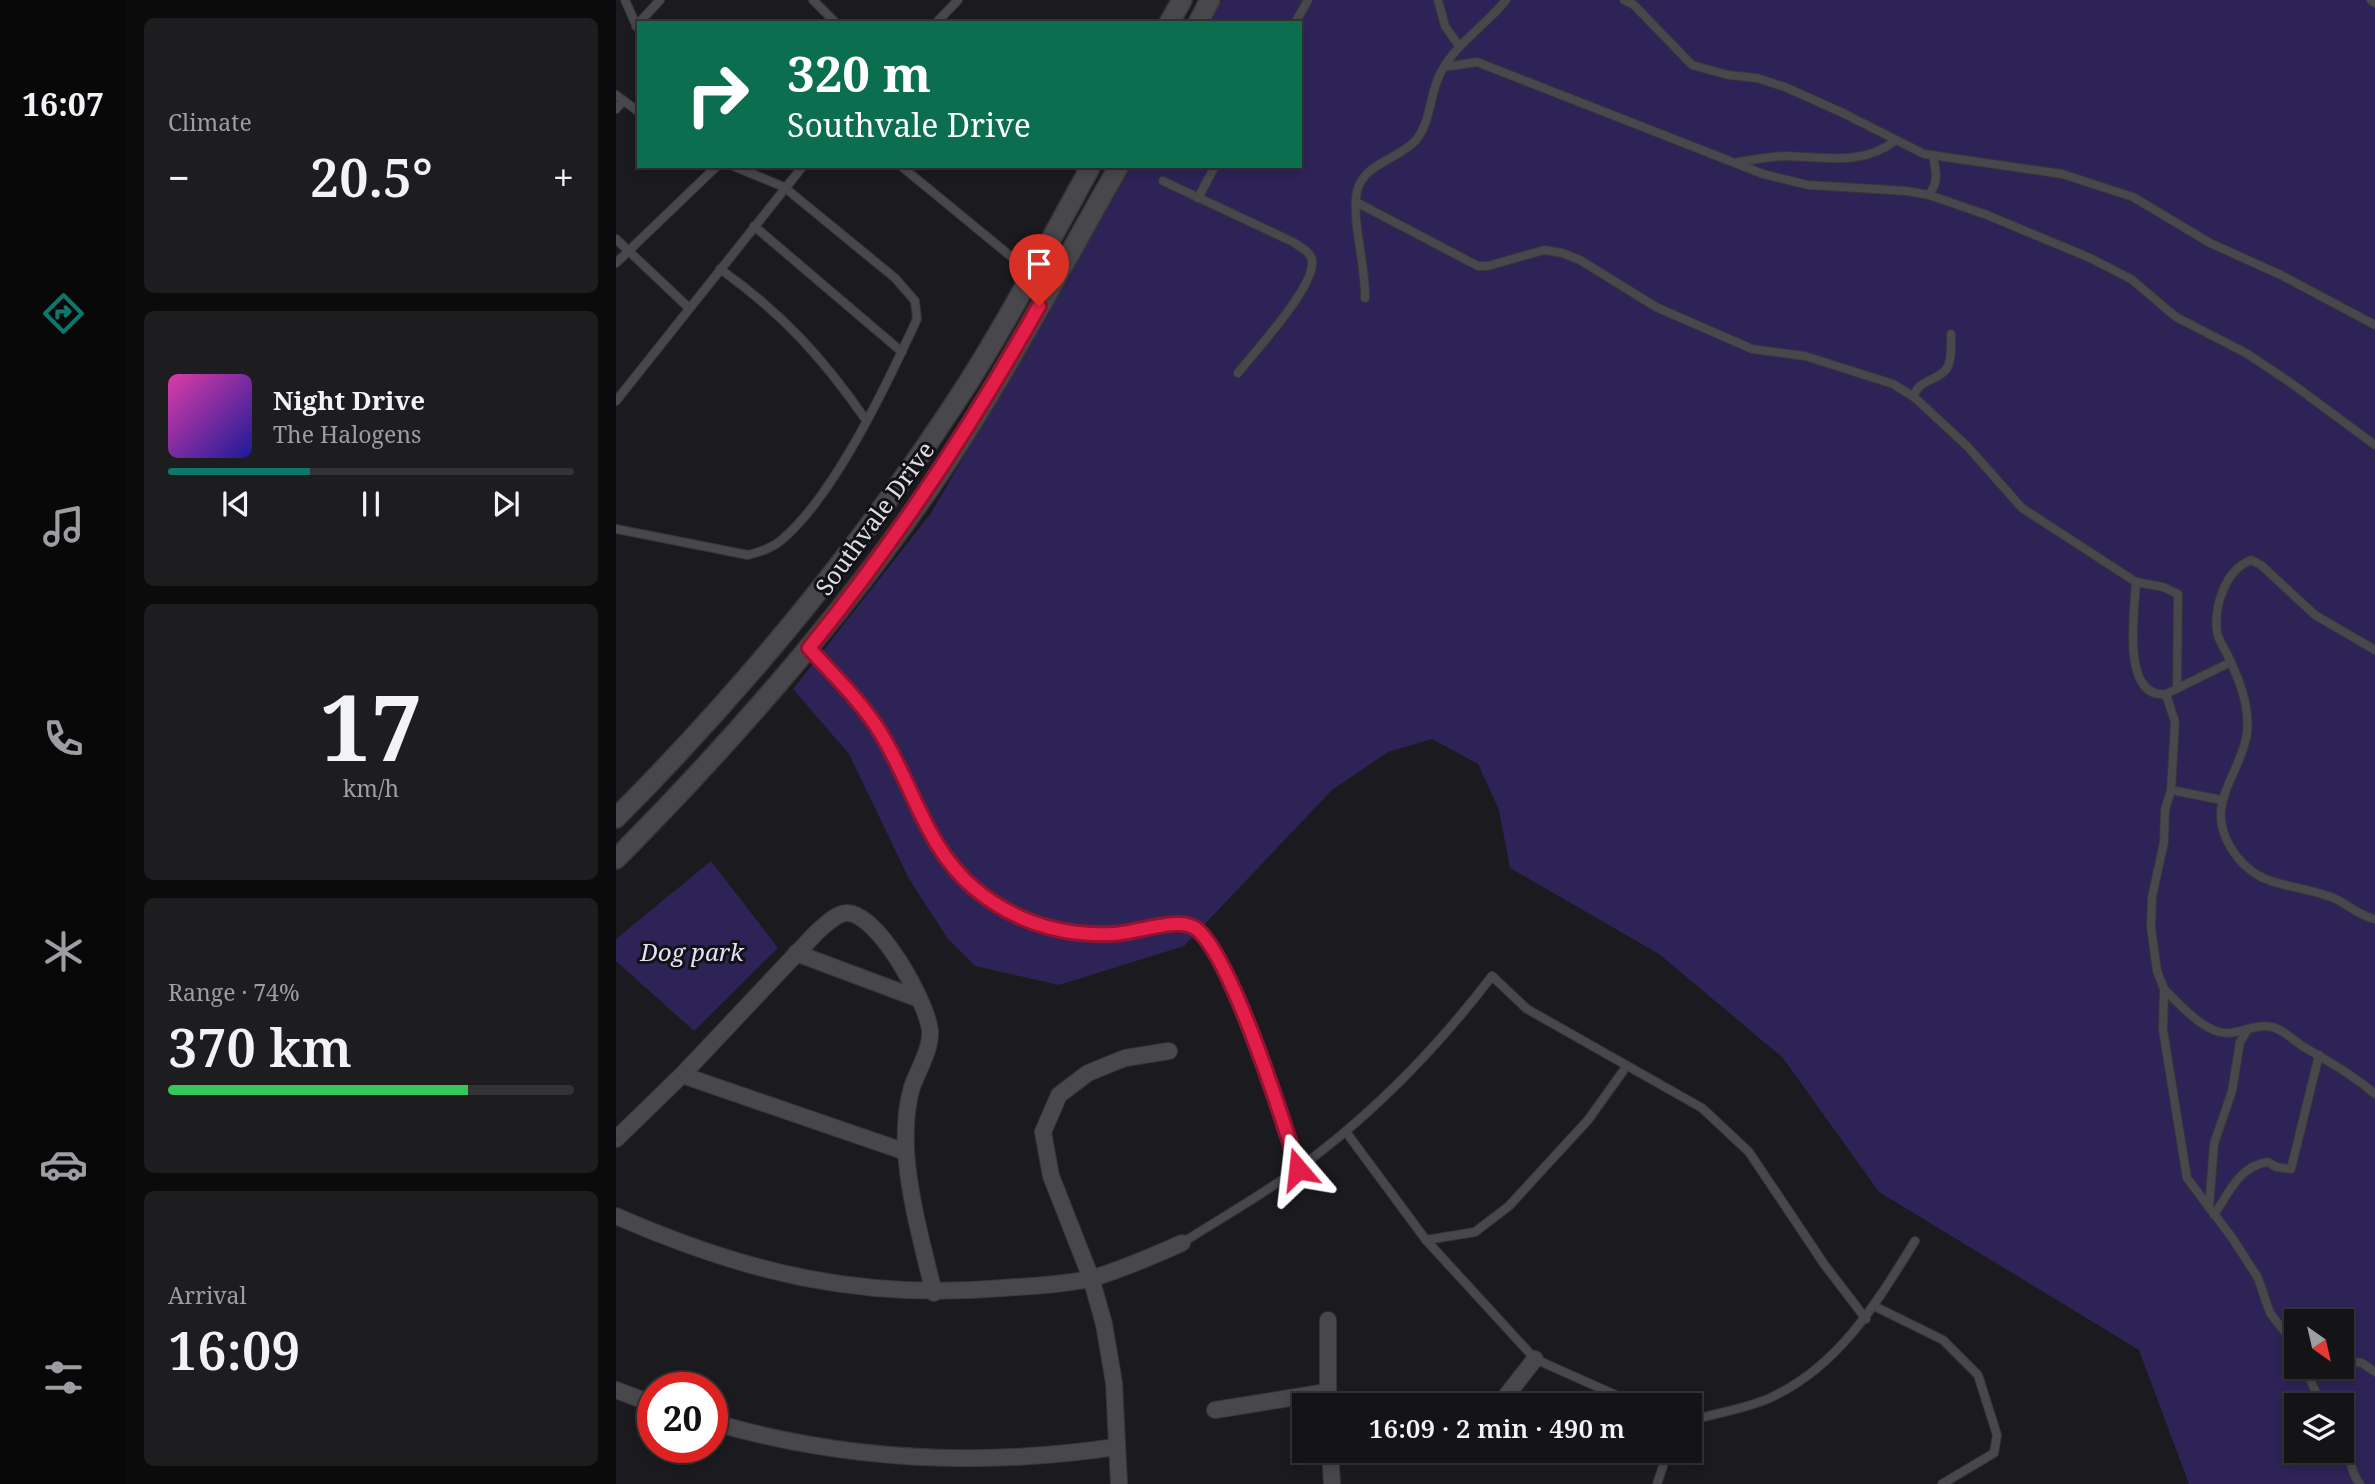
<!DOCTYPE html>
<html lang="en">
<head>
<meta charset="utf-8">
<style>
  :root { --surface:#141416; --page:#1d1d1f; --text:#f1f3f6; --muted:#9d9ea1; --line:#333335; --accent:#0f766e }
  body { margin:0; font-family:"Noto Serif",serif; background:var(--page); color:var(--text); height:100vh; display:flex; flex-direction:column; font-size:26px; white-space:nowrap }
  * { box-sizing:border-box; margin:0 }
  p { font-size:23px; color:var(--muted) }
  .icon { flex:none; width:38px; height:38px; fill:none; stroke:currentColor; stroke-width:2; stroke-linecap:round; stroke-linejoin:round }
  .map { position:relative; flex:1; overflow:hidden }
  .sheet { display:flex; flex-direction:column; gap:18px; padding:18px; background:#0b0b0c; width:490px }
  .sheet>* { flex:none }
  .banner { position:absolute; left:21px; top:21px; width:665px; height:147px; border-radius:0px; box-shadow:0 4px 10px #0003,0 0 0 2px var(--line); background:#0b6e4f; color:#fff; overflow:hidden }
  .needle { width:46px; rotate:146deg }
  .tools { position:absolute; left:1668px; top:1309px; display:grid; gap:14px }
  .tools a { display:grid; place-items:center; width:70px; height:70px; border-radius:0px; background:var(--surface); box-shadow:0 4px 10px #0003,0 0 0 2px var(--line); font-size:35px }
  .speed { position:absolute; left:21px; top:1372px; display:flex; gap:14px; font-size:35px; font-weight:700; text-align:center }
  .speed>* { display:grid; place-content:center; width:91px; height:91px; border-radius:50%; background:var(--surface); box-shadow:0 4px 10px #0003,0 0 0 2px var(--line); line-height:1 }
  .speed .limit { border:10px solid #d22; background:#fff; color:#111 }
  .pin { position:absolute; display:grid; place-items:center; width:60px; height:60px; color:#fff; margin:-72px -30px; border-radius:50% 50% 50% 0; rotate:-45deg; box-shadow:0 0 7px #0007 }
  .pin .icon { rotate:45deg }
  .me { position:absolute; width:77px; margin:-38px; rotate:343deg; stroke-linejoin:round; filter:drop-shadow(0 0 5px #0008) }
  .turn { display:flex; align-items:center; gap:24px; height:147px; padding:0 35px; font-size:32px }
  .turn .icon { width:91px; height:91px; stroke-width:2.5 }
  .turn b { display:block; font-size:49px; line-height:60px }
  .big { font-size:52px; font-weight:600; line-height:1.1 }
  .sheet .widget { flex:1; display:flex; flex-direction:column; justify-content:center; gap:10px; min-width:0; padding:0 24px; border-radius:10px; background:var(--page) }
  .sheet .dial { align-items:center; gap:0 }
  .dial b { font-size:91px; line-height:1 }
  .song { display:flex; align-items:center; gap:21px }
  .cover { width:84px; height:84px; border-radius:10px; background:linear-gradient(135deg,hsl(320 70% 55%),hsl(240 70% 35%)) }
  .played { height:7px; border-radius:4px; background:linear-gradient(90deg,var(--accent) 35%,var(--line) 35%) }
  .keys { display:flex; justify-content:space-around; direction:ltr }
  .heat { display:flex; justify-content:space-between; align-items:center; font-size:38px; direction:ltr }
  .charge { height:10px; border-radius:5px; background:linear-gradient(90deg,#34c759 74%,var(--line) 0) }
  .trip { position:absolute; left:676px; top:1393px; width:410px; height:70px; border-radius:0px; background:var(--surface); box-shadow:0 4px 10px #0003,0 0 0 2px var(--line); font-weight:600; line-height:70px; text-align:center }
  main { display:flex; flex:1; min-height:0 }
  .menu { display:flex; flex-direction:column; width:126px; justify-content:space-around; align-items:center; background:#080809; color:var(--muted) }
  .menu .icon { width:49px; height:49px }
  .menu .selected { color:var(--accent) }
  .menu b { font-size:32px; color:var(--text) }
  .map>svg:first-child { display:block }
</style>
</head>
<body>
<main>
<nav class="menu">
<b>16:07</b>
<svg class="icon selected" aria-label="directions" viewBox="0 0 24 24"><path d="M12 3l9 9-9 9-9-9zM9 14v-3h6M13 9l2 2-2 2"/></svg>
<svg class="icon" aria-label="music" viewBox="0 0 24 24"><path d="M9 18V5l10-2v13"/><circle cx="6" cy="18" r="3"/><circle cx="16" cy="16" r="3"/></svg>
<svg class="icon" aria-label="phone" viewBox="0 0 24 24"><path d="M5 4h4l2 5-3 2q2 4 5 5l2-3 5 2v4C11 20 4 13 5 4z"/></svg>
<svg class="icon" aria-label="climate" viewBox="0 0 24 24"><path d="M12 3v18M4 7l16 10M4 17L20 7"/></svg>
<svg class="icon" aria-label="car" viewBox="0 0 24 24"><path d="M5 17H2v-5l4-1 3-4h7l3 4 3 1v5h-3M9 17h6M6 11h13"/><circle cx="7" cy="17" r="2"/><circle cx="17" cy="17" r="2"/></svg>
<svg class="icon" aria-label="filters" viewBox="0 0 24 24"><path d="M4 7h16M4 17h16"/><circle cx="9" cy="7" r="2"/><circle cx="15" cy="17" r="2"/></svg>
</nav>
<section class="sheet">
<div class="widget"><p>Climate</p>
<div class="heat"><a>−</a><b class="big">20.5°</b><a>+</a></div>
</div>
<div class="widget">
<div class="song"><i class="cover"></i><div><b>Night Drive</b><p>The Halogens</p></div></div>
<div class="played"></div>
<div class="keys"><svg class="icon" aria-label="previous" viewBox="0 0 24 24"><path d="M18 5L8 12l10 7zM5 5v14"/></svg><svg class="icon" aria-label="pause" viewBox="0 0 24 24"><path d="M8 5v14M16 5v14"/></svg><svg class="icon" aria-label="next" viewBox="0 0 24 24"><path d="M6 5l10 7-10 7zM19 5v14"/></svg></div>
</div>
<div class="widget dial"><b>17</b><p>km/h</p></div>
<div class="widget"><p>Range · 74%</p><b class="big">370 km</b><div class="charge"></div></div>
<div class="widget"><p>Arrival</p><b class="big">16:09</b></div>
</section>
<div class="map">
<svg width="1759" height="1484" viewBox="0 0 1759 1484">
  <rect width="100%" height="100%" fill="#1b1a1e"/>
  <!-- green -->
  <g fill="#2d2356" fill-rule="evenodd">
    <path d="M606,0H1759V1484H1573L1523,1350L1263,1192L1167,1058L1043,954L894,868L883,810L862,764L816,739L772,752L716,790L568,946L443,985L359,966L332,939L293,879L233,754L177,689L315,513L516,166H684V23H594ZM1680,1321H1726V1367H1680ZM1680,1405H1726V1451H1680Z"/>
    <polygon points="95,861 162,948 78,1031 0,961 0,939"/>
  </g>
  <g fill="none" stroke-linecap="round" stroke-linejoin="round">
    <defs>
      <g id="service">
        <polyline points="9,0 21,27"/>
        <polyline points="197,0 220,23"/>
        <polyline points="822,0 829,26 843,46"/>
        <polyline points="1008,0 1018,5 1076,65 1112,75 1141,78 1169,87 1227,113 1308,154 1446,174 1517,197 1594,243 1665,275 1759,325"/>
        <polyline points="1755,0 1759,3"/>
        <polyline points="320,23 342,0"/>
        <polyline points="679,23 692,0"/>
        <polyline points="20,26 44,0"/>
        <polyline points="828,67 861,62 1147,174 1192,185 1291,191 1313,195 1371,215 1474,258 1515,279 1560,317 1630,353 1675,383 1759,445"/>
        <polyline points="0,95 23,112"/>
        <polyline points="0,109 7,101"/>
        <path d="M1122,162C1137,160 1154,156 1170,156C1208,157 1248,166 1280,140"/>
        <polyline points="285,166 415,273 435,285"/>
        <path d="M547,181L677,242C684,247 694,251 696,260C700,286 639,351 622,373"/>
        <path d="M1313,195C1323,181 1320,172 1317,155"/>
        <polyline points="582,198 599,166"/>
        <path d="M740,202L862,266H872L928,250L946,253L964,260L1040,307L1136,349L1189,356L1277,384L1298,397L1351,446L1406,508L1520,582C1519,608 1504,699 1550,694"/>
        <polyline points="138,226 286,352"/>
        <polyline points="0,239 73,308"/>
        <polyline points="0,263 101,166"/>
        <path d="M104,269C166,313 207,358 250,420"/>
        <path d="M749,298C750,266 735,219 741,191C748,163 782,160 800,140C816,121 813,92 826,70C842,42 870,25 890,0"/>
        <path d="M1298,397C1301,379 1322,382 1331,368C1336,360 1335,344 1335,334"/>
        <polyline points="0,401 187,166"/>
        <path d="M0,529L132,555C147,551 159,547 170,536C221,490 272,382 301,319L299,301L279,278L168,187L117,166"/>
        <polyline points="1520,582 1547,587 1562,594 1561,689"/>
        <path d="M194,648C218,676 247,702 265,734C296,787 310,851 362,891C401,921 448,939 500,934C519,932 561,918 578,927C616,949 667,1122 682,1169"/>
        <path d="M1759,650L1699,615L1645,565L1635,560C1609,570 1598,606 1601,632C1602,640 1609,649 1612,656C1623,679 1634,706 1631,733C1625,775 1587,803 1615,848C1642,893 1682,881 1722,900C1735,907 1744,916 1759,919"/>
        <polyline points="1555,790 1606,800"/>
        <polyline points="1548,989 1541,971 1535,927 1536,897 1548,842 1549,810 1555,790 1559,722 1550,694 1615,662"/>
        <polyline points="730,1132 810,1240 919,1359 1022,1405"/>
        <polyline points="1593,1208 1598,1144 1616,1091 1624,1042 1632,1029"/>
        <path d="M1598,1215C1612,1194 1624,1165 1652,1162L1660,1167L1675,1169L1703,1055"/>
        <polyline points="810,1240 859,1232 893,1206 972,1120 1010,1067"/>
        <path d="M566,1243C605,1218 646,1195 683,1168C757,1114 821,1048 876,976L911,1009L1086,1108L1133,1152L1208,1264L1250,1319"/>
        <polyline points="1258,1306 1327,1340 1362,1375 1381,1435 1378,1453 1326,1484"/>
        <path d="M1680,1346L1654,1313L1642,1278L1617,1239L1571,1178L1547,1030L1548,989C1564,1004 1589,1035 1614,1033C1629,1031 1641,1024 1656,1027C1669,1030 1676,1040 1688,1047C1713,1062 1736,1074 1759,1094"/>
        <polyline points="1726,1360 1746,1363 1759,1372"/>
        <polyline points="1689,1367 1705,1405"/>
        <path d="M1073,1421C1099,1413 1131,1409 1156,1397C1224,1365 1261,1302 1299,1241"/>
        <path d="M1726,1436C1735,1451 1733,1472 1744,1484"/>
        <polyline points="1041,1484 1052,1451"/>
      </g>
      <g id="minor">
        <polyline points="180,953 303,999"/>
        <polyline points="66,1075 290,1152"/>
        <path d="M0,1139L66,1075L200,933C208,926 220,913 231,913C262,913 312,1004 314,1031C315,1050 302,1070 296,1087C290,1107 289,1130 290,1151C293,1198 307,1247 318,1293"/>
        <path d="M0,1216C130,1273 244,1300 387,1288C416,1286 448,1285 477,1278C507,1269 537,1256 566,1243"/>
        <polyline points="712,1320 712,1405"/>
        <polyline points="0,1390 37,1404"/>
        <polyline points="887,1400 919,1359"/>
        <polyline points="599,1410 711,1392"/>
        <path d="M96,1422C229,1461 364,1467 500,1447"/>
        <polyline points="714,1451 716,1484"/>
        <polyline points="503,1484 498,1383 488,1324 475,1278 435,1176 427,1132 443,1095 472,1073 509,1058 553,1051"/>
      </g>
      <g id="tertiary">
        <polyline points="553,23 566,0"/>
        <polyline points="582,23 594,0"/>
        <path d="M0,818C132,685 251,540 352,383C396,313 435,239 475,166"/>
        <path d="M0,859C111,747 216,628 306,499C379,394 439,278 503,166"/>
      </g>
    </defs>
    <!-- service casing -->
    <use href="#service" stroke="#363638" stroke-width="10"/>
    <!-- minor casing -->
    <use href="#minor" stroke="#363638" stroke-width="18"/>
    <!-- tertiary casing -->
    <use href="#tertiary" stroke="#363638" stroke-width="22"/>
    <!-- service -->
    <use href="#service" stroke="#48474c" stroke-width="8"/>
    <!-- minor -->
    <use href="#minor" stroke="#48474c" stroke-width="16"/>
    <!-- tertiary -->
    <use href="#tertiary" stroke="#48474c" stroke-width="19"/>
  </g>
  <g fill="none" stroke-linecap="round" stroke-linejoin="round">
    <defs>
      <path id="route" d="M423,306C355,427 281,540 193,648C217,675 245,701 264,732C297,785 309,847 359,889C399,922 445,936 496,934C518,934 561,916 579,928C614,952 668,1123 682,1169"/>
    </defs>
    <!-- route casing -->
    <use href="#route" stroke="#92132f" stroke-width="18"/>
    <!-- route -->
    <use href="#route" stroke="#e11d48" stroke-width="12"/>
  </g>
  <g text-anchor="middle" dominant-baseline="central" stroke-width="6" stroke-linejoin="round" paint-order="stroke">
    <!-- street labels -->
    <g font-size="24" fill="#dfdee1" stroke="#121115">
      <text transform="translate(258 518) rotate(-54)">Southvale Drive</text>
    </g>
    <!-- park labels -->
    <g font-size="24" font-style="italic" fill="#e3e1f7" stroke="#121115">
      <text x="76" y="951">Dog park</text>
    </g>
  </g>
</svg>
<div class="tools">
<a><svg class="needle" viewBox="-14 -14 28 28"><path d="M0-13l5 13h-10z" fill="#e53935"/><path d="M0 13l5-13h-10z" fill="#9d9ea1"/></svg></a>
<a><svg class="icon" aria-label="layers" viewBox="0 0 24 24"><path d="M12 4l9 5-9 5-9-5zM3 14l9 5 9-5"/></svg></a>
</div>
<div class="speed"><div class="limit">20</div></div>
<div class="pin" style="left:423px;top:306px;background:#d93025"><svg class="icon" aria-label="arrive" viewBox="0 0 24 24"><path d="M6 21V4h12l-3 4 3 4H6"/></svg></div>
<svg class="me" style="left:682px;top:1169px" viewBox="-20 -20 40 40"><path d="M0-17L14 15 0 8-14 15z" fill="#e11d48" stroke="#fff" stroke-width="4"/></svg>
<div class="trip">16:09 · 2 min · 490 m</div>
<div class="banner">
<div class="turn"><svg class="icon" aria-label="right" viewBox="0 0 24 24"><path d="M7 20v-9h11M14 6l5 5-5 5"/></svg><div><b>320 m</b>Southvale Drive</div></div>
</div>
</div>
</main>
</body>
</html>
